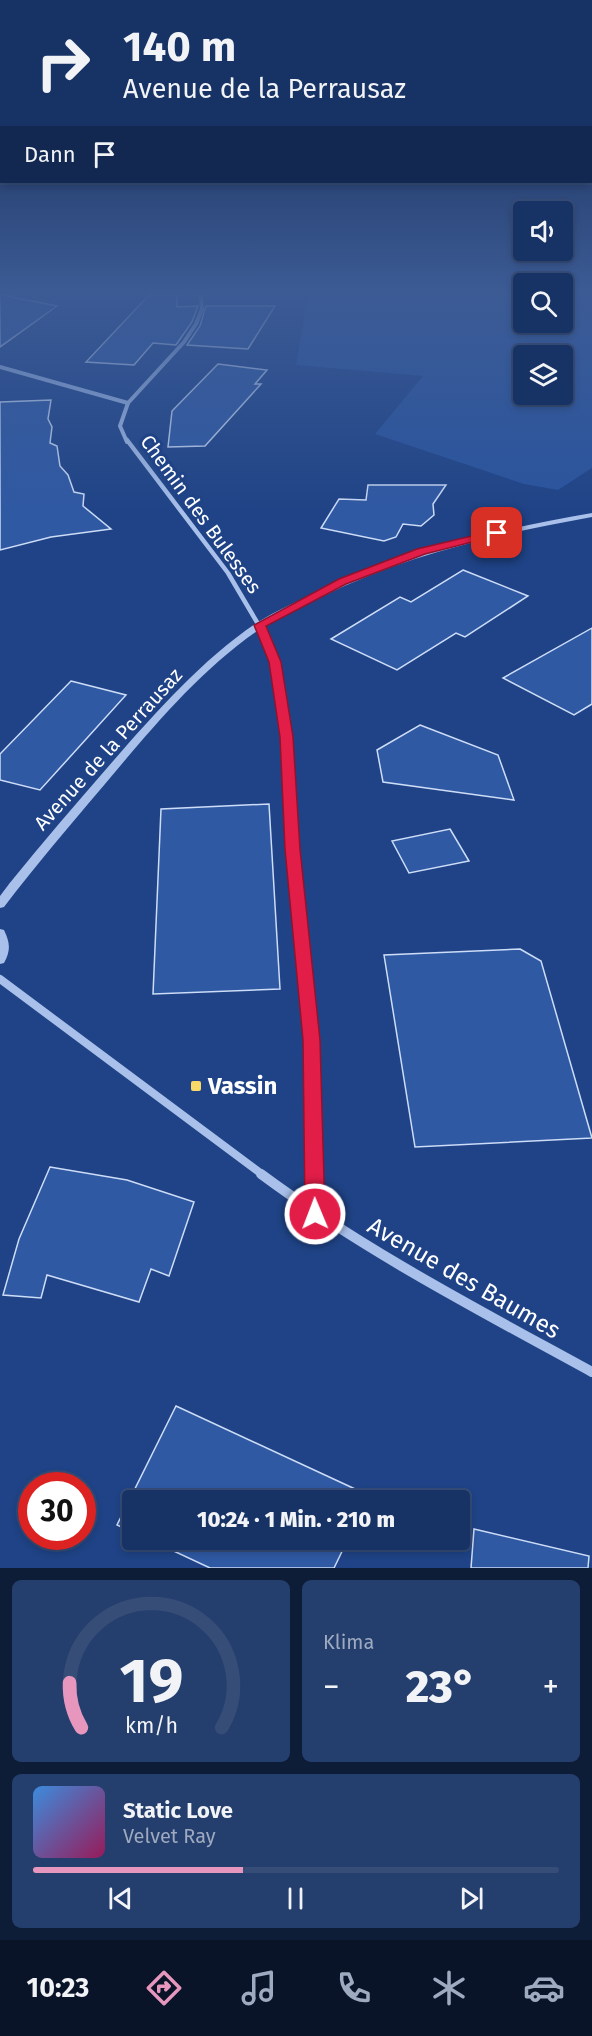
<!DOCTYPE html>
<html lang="de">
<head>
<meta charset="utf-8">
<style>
  :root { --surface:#173264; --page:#243e6d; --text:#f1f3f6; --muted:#9eaabf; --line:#364d78; --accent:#e797bd }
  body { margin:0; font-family:"Fira Sans",sans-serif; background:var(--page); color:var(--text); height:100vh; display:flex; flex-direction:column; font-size:22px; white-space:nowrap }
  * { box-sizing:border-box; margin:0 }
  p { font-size:20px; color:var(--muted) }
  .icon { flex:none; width:33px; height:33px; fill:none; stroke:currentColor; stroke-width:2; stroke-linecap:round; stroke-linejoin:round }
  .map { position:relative; height:1568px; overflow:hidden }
  .side { display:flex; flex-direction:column; gap:12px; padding:12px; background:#0d1c37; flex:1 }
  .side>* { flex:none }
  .top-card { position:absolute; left:0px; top:0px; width:592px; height:183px; box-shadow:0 3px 9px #0003,0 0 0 2px var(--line); background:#173264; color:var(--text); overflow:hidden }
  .tools { position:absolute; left:513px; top:201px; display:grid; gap:12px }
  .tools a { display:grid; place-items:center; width:60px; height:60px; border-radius:6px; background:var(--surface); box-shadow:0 3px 9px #0003,0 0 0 2px var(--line); font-size:30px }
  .speed { position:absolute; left:18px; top:1472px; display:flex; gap:12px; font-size:30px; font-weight:700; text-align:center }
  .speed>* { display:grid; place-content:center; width:78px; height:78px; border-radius:50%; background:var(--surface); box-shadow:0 3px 9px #0003,0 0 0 2px var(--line); line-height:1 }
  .speed .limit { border:9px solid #d22; background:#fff; color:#111 }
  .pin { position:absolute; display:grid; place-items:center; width:51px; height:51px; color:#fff; margin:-26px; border-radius:12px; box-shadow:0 3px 9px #0006 }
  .me { position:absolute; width:66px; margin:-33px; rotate:359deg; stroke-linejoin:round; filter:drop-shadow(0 0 4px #0008) }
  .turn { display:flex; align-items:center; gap:21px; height:126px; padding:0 24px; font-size:27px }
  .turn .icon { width:78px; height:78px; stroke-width:2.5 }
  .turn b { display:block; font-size:42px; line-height:51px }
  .then { display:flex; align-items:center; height:57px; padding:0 24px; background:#0003; gap:12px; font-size:22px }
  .big { font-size:45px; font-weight:800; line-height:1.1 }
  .side .widget { flex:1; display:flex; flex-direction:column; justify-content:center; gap:9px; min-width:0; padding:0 21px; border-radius:9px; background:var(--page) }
  .side .dial { align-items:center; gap:0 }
  .dial svg { height:156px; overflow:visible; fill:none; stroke:var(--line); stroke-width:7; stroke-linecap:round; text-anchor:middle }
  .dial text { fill:var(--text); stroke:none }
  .song { display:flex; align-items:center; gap:18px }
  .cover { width:72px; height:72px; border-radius:9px; background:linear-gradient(135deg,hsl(210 70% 55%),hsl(330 70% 35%)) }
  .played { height:6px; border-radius:3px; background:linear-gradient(90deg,var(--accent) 40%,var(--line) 40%) }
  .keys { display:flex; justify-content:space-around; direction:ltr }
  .heat { display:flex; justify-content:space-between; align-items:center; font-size:33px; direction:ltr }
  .side .tiles { flex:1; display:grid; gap:12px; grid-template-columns:1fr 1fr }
  .widget:last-child { grid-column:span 2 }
  .trip { position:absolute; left:122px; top:1490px; width:348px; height:60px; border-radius:6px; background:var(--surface); box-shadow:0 3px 9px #0003,0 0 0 2px var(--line); font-weight:800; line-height:60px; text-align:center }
  .tab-bar { display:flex; height:96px; justify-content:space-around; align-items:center; background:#091428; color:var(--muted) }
  .tab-bar .icon { width:42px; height:42px }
  .tab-bar .current { color:var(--accent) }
  .tab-bar b { font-size:27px; color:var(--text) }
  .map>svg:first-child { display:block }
</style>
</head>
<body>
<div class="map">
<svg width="592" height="1568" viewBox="0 0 592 1568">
  <rect width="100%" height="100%" fill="#1f4386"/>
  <!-- green -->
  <path fill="#29549e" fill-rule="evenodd" d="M308,295H523L524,322H562L563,295H592V468L558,490L524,484L375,434L423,376L296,365ZM524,356H562V394H524Z"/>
  <!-- building -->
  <g fill="#2f59a3" stroke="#cddcf7" stroke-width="1.5">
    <polygon points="0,295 2,295 57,306 0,347"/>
    <polygon points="149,295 177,295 177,307 198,306 192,322 176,345 153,343 134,365 86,362"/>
    <polygon points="206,306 275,306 248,349 187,345 200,326"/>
    <polygon points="218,364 267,370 255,384 261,384 205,446 168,447 172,411"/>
    <polygon points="51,400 48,419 52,427 50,443 57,446 60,466 68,475 74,492 84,494 83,506 111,529 51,537 0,550 0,402"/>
    <polygon points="368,485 446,485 433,504 434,515 421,526 403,524 396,537 384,541 321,528 339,499 366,500"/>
    <polygon points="463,570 528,596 465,637 456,633 397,670 331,639 400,597 411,602"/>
    <polygon points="592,628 592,704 574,715 503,678"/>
    <polygon points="71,681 126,695 40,790 0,780 0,754"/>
    <polygon points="420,725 498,755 514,800 383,782 377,750"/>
    <polygon points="269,804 280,989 153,994 161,809"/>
    <polygon points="450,829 469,861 409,873 392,841"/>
    <polygon points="520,949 541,961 592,1138 415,1147 384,955"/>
    <polygon points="50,1167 127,1180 194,1202 169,1276 151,1269 139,1302 47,1275 41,1298 3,1295 19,1239"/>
    <polygon points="176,1406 368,1495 366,1500 132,1500 132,1532 117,1525"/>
    <polygon points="474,1529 589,1556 588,1568 471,1568"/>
    <polygon points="148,1539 348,1539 334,1568 210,1568"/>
  </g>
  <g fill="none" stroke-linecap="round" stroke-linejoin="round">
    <!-- minor-far4 -->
    <g stroke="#a8c0ea" stroke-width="4">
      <polyline points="0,367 128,403"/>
      <polyline points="127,442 120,426 128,403 184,342 196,324 202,309 201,295"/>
    </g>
    <!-- minor-far3 -->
    <polyline stroke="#a8c0ea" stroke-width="4.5" points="127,440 228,573 261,629"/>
    <!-- minor-far2 -->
    <polyline stroke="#a8c0ea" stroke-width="6" points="261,627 275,661 286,737 295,868"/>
    <!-- minor-far1 -->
    <g stroke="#a8c0ea" stroke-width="8">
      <polyline points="295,867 311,1040 314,1175"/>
      <polyline points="0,979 263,1175"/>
    </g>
    <!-- minor -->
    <g stroke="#a8c0ea" stroke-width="10">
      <path d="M261,1174C365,1251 479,1310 592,1372"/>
      <polyline points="314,1174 315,1214"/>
    </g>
    <!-- tertiary -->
    <g fill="#a8c0ea" fill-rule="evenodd">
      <path d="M592,513V517C499,534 408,554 323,596C304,605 284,614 266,625C203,666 153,727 105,784C71,824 36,865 4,907L0,908V896L9,884C43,842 79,800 114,760C158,710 203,659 258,622C276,611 296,602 315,593C403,551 496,530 592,513Z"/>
      <path d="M0,929L4,930C10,943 11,950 4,963L0,964Z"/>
    </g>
  </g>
  <!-- sky -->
  <linearGradient id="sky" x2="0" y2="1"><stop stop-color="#11254a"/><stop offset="0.57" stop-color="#3c5b95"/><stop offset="1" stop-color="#3c5b95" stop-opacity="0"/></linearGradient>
  <rect width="592" height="514" fill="url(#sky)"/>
  <!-- route -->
  <polygon fill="#e11d48" stroke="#92132f" stroke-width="1.5" points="497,530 500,531 500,535 425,554 346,584 266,626 281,662 293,737 300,849 320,1040 325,1214 322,1220 315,1222 308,1220 305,1214 303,1040 285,849 280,737 269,662 254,625 339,579 417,549"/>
  <!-- markers -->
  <rect fill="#f8da68" stroke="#1f4386" stroke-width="2" x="190" y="1080" width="12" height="12" rx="3"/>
  <g text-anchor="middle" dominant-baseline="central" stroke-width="6" stroke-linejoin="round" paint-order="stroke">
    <!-- street labels -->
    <g font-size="20" fill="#fff" stroke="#1f4386">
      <text transform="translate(201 514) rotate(54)">Chemin des Bulesses</text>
      <text transform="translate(108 749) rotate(-48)">Avenue de la Perrausaz</text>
    </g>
    <!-- near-poi labels -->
    <g font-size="24" font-weight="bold" fill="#fff" stroke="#1f4386" text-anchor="start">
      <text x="208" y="1086">Vassin</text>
    </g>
    <!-- near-street labels -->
    <g font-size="24" fill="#fff" stroke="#1f4386">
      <text transform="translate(464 1278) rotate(30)">Avenue des Baumes</text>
    </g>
  </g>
</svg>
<div class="tools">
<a><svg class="icon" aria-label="sound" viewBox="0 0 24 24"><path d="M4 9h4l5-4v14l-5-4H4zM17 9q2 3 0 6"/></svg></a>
<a><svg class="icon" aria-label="search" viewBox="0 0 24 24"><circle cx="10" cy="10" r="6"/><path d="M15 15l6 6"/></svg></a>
<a><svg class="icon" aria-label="layers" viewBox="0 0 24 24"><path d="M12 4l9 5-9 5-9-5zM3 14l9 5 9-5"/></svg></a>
</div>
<div class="speed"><div class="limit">30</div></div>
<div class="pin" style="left:497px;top:533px;background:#d93025"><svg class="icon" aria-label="arrive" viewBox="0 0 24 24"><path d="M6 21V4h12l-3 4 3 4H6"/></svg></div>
<svg class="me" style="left:315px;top:1214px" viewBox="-20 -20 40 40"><circle r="17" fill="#e11d48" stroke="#fff" stroke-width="3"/><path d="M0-11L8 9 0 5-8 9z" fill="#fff"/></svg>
<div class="trip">10:24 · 1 Min. · 210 m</div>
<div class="top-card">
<div class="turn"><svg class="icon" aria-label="right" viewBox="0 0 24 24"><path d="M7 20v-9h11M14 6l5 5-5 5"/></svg><div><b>140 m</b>Avenue de la Perrausaz</div></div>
<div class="then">Dann<svg class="icon" aria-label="arrive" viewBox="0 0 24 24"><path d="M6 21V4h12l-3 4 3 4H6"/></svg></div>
</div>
</div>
<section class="side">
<div class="tiles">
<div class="widget dial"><svg viewBox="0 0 100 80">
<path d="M14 69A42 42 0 1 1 86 69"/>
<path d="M14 69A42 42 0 0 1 8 46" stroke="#e797bd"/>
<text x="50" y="56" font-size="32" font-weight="700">19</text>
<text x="50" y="72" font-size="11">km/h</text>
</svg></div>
<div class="widget"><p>Klima</p>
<div class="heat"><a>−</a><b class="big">23°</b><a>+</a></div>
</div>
<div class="widget">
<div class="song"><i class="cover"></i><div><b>Static Love</b><p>Velvet Ray</p></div></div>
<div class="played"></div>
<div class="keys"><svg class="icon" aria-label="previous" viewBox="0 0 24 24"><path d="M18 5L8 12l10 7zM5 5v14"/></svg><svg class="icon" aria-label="pause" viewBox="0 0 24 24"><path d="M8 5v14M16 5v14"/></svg><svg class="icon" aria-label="next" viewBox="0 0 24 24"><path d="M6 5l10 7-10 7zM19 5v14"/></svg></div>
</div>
</div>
</section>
<nav class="tab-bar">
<b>10:23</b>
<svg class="icon current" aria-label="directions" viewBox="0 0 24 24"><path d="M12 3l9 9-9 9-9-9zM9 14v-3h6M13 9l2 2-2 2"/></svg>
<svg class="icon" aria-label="music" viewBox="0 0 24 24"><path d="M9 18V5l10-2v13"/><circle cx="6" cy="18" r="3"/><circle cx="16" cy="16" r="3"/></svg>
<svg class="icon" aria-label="phone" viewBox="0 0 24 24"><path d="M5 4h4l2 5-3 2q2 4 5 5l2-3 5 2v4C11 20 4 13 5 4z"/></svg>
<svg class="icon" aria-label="climate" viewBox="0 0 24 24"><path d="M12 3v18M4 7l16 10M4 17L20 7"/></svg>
<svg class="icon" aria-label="car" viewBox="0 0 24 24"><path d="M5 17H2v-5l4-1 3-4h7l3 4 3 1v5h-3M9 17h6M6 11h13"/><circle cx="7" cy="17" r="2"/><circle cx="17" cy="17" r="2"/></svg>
</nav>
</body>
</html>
